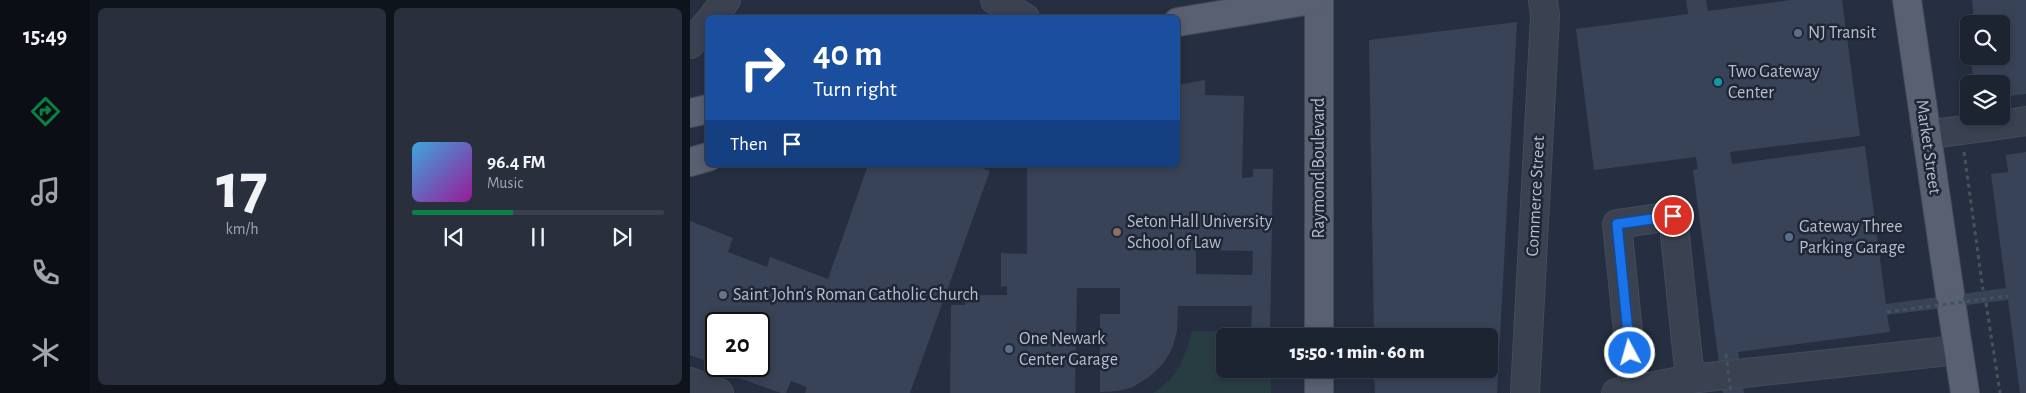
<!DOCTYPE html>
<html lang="en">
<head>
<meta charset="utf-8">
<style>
  :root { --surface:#1c2331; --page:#292f3d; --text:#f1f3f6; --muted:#a0a4ab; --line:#3a404d; --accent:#0b8043 }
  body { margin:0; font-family:"Alegreya Sans",sans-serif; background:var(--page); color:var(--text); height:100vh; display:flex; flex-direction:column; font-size:19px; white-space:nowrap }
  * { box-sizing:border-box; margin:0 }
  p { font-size:16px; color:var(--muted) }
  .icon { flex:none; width:28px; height:28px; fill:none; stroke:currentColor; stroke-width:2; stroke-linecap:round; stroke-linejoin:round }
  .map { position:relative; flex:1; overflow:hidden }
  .details { display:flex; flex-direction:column; gap:8px; padding:8px; background:#0f131b; width:600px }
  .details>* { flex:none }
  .hud { position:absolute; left:15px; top:15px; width:475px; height:152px; border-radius:8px; box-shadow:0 2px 8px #0003,0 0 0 1px var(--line); background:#1a4fa0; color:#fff; overflow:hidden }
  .buttons { position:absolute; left:1270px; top:15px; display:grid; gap:10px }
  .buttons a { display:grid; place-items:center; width:50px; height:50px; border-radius:8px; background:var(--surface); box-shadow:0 2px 8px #0003,0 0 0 1px var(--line); font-size:25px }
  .speed { position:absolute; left:15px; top:312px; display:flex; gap:10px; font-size:25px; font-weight:700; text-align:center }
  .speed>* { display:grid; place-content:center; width:65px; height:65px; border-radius:50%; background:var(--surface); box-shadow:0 2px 8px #0003,0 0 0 1px var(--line); line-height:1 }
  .speed .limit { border:2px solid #111; border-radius:8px; background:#fff; color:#111 }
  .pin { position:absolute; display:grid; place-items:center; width:42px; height:42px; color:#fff; margin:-21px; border:2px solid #fff; border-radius:50%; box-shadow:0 1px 5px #0007 }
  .me { position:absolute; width:55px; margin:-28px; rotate:354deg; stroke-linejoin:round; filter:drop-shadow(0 0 4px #0008) }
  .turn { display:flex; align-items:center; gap:18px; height:105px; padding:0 25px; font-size:22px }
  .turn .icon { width:65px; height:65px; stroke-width:2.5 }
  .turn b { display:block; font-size:35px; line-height:42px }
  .then { display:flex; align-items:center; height:48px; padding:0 25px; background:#0003; gap:10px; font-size:19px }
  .details .tile { flex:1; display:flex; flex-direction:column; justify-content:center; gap:8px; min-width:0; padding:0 18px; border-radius:8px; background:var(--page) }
  .details .dial { align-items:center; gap:0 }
  .dial b { font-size:65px; line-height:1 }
  .song { display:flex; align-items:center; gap:15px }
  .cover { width:60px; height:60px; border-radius:8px; background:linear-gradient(135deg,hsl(200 70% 55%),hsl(300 70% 35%)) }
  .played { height:5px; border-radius:2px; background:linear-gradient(90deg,var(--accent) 40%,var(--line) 40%) }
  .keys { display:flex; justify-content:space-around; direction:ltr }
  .details .tiles { flex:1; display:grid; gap:8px; grid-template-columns:repeat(2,1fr) }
  .trip { position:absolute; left:526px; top:328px; width:282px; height:50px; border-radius:8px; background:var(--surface); box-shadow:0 2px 8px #0003,0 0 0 1px var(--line); font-weight:800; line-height:50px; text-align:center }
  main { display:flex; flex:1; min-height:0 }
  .tabs { display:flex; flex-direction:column; width:90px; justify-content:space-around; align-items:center; background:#0b0e14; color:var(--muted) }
  .tabs .icon { width:35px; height:35px }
  .tabs .current { color:var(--accent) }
  .tabs b { font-size:22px; color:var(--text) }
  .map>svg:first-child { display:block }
</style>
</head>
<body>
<main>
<nav class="tabs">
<b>15:49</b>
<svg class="icon current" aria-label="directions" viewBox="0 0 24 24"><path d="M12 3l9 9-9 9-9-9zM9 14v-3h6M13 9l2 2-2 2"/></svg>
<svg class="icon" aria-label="music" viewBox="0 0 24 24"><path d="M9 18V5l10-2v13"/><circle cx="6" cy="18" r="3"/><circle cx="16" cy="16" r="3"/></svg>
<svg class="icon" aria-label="phone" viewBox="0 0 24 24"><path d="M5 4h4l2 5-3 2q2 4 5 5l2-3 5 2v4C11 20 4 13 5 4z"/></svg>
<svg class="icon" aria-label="climate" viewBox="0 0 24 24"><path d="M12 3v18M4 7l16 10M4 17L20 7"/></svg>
</nav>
<section class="details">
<div class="tiles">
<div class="tile dial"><b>17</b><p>km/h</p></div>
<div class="tile">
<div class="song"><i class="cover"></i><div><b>96.4 FM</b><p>Music</p></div></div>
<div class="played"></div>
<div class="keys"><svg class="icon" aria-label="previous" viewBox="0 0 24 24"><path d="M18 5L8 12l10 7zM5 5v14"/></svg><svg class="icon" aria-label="pause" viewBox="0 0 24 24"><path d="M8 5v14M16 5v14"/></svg><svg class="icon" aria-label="next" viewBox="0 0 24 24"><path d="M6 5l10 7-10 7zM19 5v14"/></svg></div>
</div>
</div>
</section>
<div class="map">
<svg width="1336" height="393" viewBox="0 0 1336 393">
  <rect width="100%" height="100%" fill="#262f41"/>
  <!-- green -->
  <path fill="#283d42" d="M502,331L580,332V336H535V369H581V393H463C488,378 495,358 502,331Z"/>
  <!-- building -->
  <g fill="#384357" fill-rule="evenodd">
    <polygon points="996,0 1016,0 1018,11 1101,0 1152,0 1170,136 1040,152 1042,164 1175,146 1196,304 1316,288 1301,174 1318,172 1316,155 1336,152 1336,393 1330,393 1318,300 1197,315 1200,332 1048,352 1054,393 1033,393 1003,170 1008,169 1006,157 904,170 886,29 998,14"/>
    <polygon points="1282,0 1336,0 1336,94 1311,97 1311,84 1293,84 1292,80 1284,81 1280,56 1311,56 1311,24 1279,24 1278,39 1275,22 1284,21"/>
    <polygon points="827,22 807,393 685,393 684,369 800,369 800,336 684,336 679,40"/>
    <path d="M515,80V95L554,96L552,178L563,177V169H583L580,332H561L562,306H488L487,331L482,349L473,364L459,377L443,387L429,391L410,392V314H430V288H387L385,393H260L261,305H275V295H317V286L311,287V253L337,254V165H488V85ZM506,250L563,251L562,275L506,274Z"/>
    <polygon points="178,165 284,165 300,171 220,393 115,393 117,387 101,381 96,393 91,393 38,374 40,370 31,366 69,366 69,324 26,324 26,365 0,355 0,221 43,238 38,252 77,267 80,257 138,279"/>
  </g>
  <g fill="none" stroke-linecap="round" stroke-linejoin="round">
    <defs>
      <g id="minor">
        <polyline points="305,0 335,18"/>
        <polyline points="22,18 36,0"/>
        <polyline points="0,44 18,23"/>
        <polyline points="1236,135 1336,121"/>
        <polyline points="1000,379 1268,350"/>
        <polyline points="0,382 29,393"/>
        <polyline points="835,393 855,16 853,0"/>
        <polyline points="926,393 944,390 927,224 983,216 1000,379 944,390"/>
      </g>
      <g id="major">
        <polyline points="629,0 629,336"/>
        <polyline points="1217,0 1260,294"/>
        <polyline points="488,22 621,0"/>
        <polyline points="0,113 18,109"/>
        <polyline points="0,162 18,157"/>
        <polyline points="1262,308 1275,393"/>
        <polyline points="629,369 629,393"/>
      </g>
    </defs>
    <!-- minor casing -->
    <use href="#minor" stroke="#444b5a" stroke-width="30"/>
    <!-- major casing -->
    <use href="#major" stroke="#444b5a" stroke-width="30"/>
    <!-- path -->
    <g stroke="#41565a" stroke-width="3" stroke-dasharray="4 4" stroke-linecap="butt">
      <polyline points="1274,152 1293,290"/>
      <polyline points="1296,303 1310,393"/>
    </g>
    <!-- minor -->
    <use href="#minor" stroke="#3a4251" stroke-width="28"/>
    <!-- major -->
    <use href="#major" stroke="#586071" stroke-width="28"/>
    <!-- path-bridge -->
    <g stroke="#41565a" stroke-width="3" stroke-dasharray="4 4" stroke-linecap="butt">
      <polyline points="1197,312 1318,296"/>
      <polyline points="1036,354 1041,393"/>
    </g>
  </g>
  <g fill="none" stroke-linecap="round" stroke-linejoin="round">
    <defs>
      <polyline id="route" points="940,353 927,224 983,216"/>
    </defs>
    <!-- route casing -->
    <use href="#route" stroke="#114b97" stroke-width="12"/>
    <!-- route -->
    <use href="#route" stroke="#1a73e8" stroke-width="9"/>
  </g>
  <!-- markers -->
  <g fill="#5c6f8a" stroke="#1f2636" stroke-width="2">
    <circle cx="1108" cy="33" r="5"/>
    <circle cx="1099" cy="237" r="5"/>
    <circle cx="319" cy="349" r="5"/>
  </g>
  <circle fill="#0f9aa8" stroke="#1f2636" stroke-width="2" cx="1028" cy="82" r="5"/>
  <circle fill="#8d6e63" stroke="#1f2636" stroke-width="2" cx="427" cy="232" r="5"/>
  <circle fill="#6b7280" stroke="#1f2636" stroke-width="2" cx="33" cy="295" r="5"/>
  <g text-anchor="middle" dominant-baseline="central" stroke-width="5" stroke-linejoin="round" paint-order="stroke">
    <!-- poi labels -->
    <g font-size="18" fill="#b7bdcb" stroke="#1f2636" text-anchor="start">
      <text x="1118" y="33">NJ Transit</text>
      <text x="1038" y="72">Two Gateway<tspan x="1038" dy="21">Center</tspan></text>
      <text x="437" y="222">Seton Hall University<tspan x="437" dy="21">School of Law</tspan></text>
      <text x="1109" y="227">Gateway Three<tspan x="1109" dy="21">Parking Garage</tspan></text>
      <text x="43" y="295">Saint John's Roman Catholic Church</text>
      <text x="329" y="339">One Newark<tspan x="329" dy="21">Center Garage</tspan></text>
    </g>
    <!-- street labels -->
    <g font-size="18" fill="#b7bdcb" stroke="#1f2636">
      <text transform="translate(1238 147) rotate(82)">Market Street</text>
      <text transform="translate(629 168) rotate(-90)">Raymond Boulevard</text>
      <text transform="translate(846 196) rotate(-87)">Commerce Street</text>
    </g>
  </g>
</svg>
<div class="buttons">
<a><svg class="icon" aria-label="search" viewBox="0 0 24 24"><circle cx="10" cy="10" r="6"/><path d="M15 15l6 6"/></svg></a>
<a><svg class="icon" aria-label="layers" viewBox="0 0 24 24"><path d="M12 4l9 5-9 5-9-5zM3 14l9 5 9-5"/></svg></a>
</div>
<div class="speed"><div class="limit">20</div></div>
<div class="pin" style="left:983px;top:216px;background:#d93025"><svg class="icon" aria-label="arrive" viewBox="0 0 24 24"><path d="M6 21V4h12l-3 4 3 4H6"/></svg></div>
<svg class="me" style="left:940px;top:353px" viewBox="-20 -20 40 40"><circle r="17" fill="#1a73e8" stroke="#fff" stroke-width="3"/><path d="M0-11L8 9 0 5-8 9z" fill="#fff"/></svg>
<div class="trip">15:50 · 1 min · 60 m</div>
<div class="hud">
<div class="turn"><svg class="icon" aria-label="right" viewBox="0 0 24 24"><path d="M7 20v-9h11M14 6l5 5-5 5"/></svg><div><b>40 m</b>Turn right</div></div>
<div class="then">Then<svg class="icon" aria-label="arrive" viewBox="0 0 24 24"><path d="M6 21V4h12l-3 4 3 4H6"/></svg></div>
</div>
</div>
</main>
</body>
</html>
